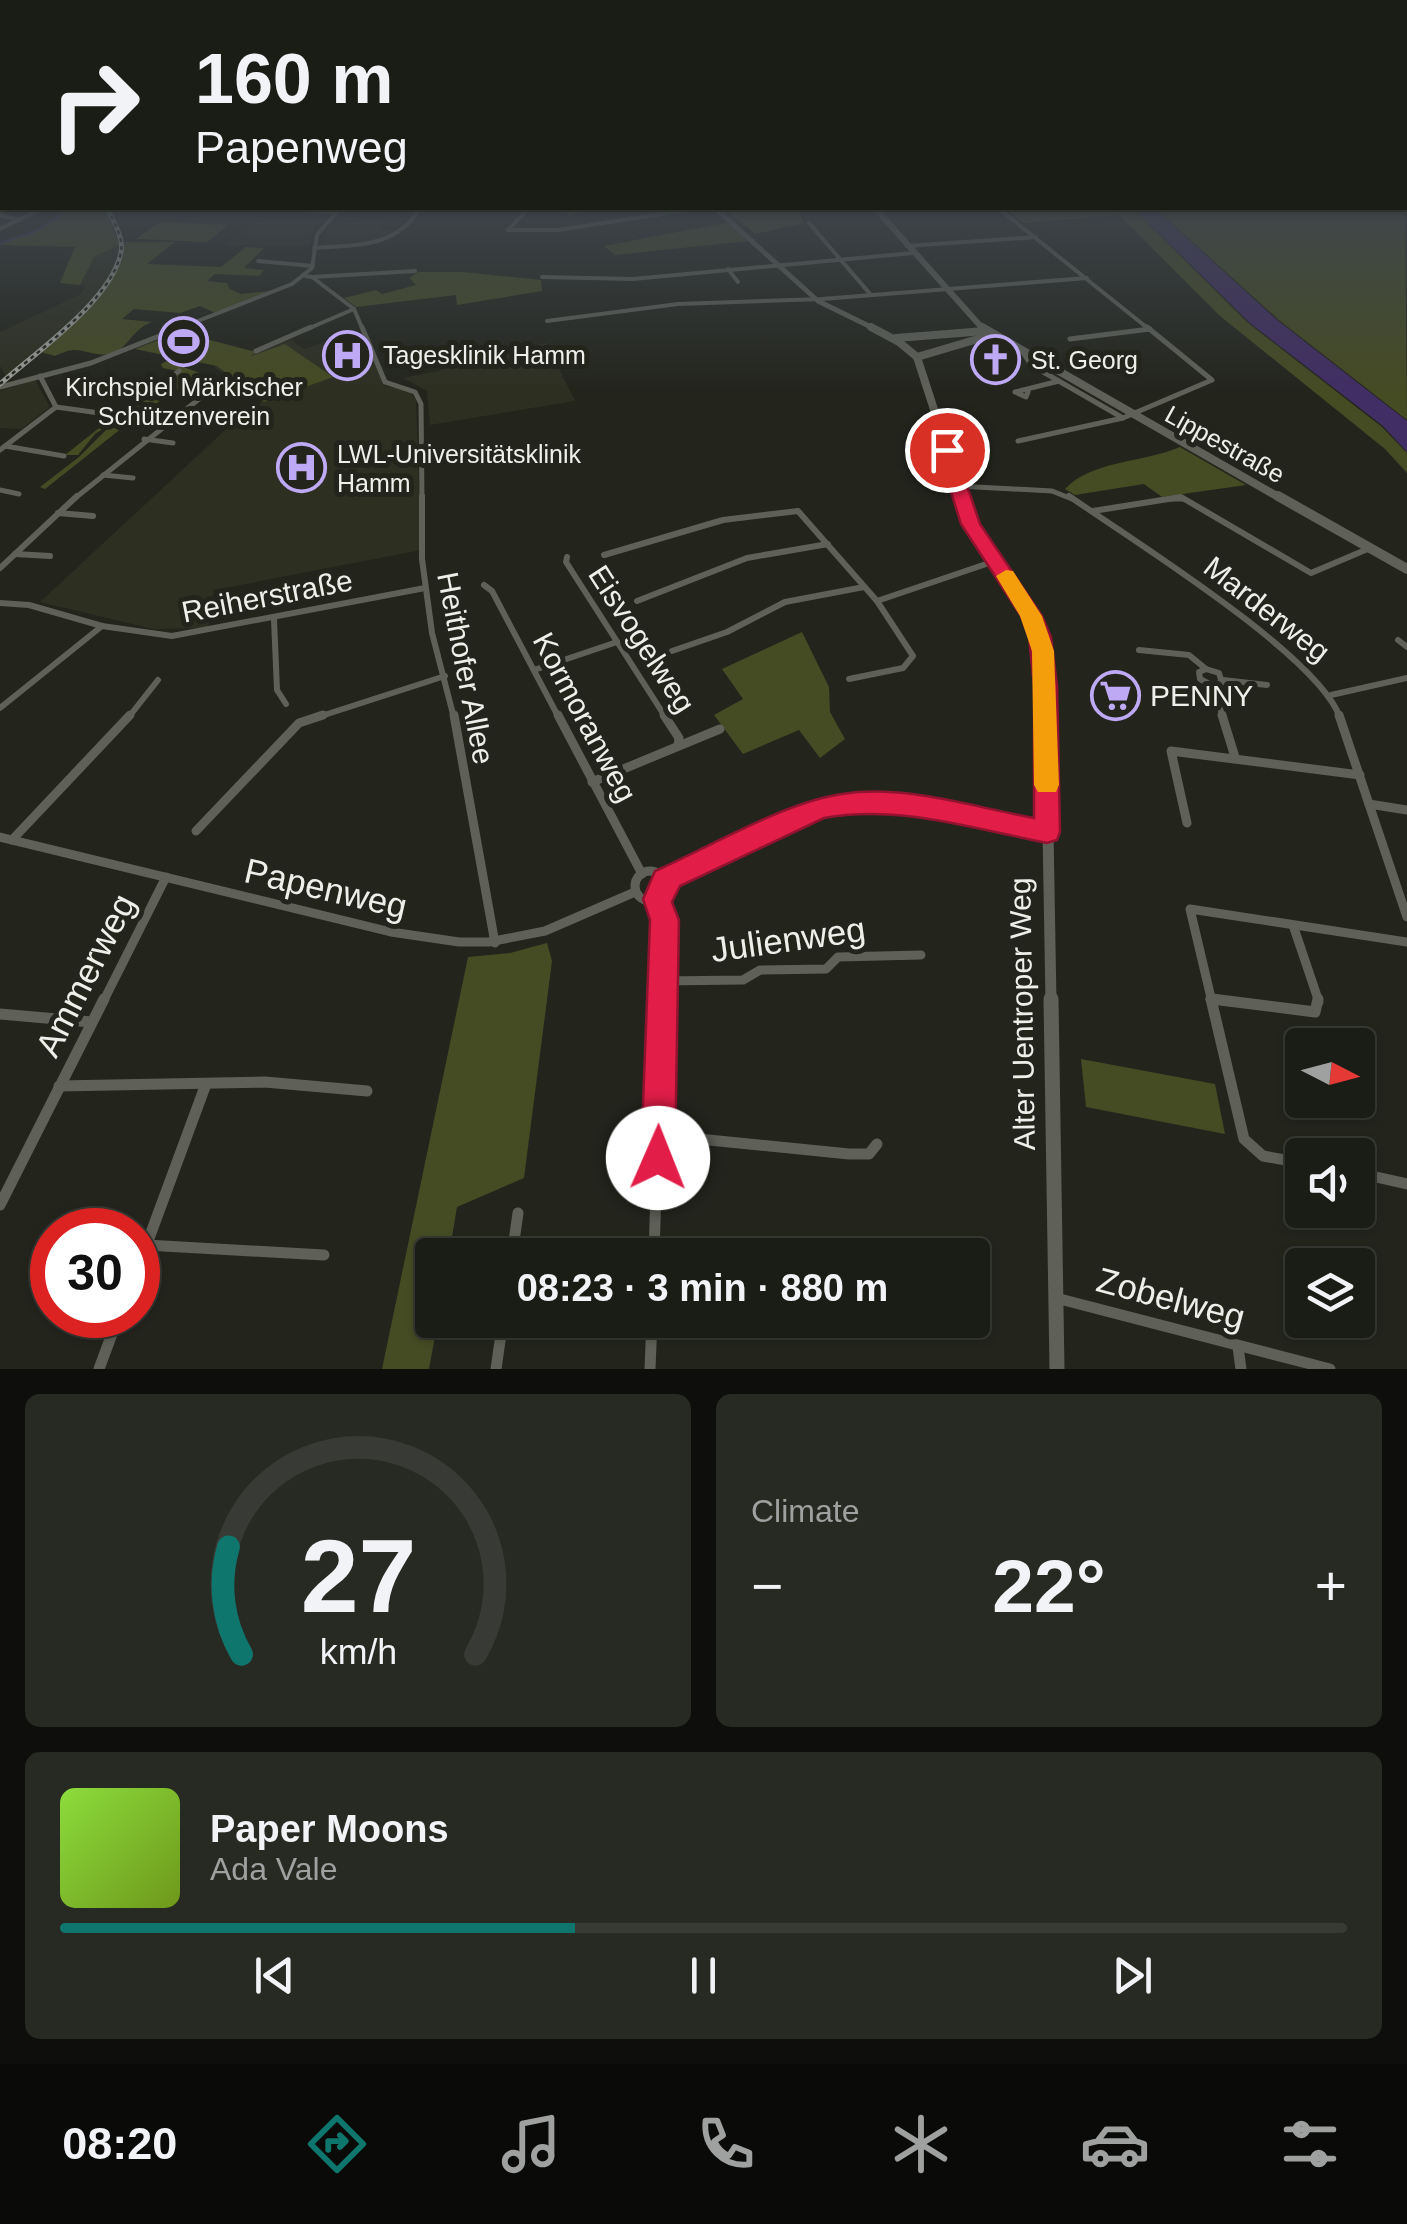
<!DOCTYPE html>
<html lang="en">
<head>
<meta charset="utf-8">
<style>
  :root { --surface:#1a1c16; --page:#272923; --text:#f1f3f6; --muted:#9fa1a1; --line:#383a35; --accent:#0f766e }
  body { margin:0; font-family:Helvetica,sans-serif; background:var(--page); color:var(--text); height:100vh; display:flex; flex-direction:column; font-size:38px; white-space:nowrap }
  * { box-sizing:border-box; margin:0 }
  p { font-size:32px; color:var(--muted) }
  .icon { flex:none; width:55px; height:55px; fill:none; stroke:currentColor; stroke-width:2; stroke-linecap:round; stroke-linejoin:round }
  .map { position:relative; height:1369px; overflow:hidden }
  .side { display:flex; flex-direction:column; gap:25px; padding:25px; background:#0e0f0c; flex:1 }
  .side>* { flex:none }
  .hud { position:absolute; left:0px; top:0px; width:1408px; height:210px; box-shadow:0 2px 8px #0004,0 0 0 2px var(--line); background:#1a1c16; color:var(--text); overflow:hidden }
  .needle { width:65px; rotate:96deg }
  .buttons { position:absolute; left:1285px; top:1028px; display:grid; gap:20px }
  .buttons a { display:grid; place-items:center; width:90px; height:90px; border-radius:10px; background:var(--surface); box-shadow:0 2px 8px #0004,0 0 0 2px var(--line); font-size:50px }
  .speed { position:absolute; left:30px; top:1208px; display:flex; gap:20px; font-size:50px; font-weight:700; text-align:center }
  .speed>* { display:grid; place-content:center; width:130px; height:130px; border-radius:50%; background:var(--surface); box-shadow:0 2px 8px #0004,0 0 0 2px var(--line); line-height:1 }
  .speed .limit { border:15px solid #d22; background:#fff; color:#111 }
  .pin { position:absolute; display:grid; place-items:center; width:85px; height:85px; color:#fff; margin:-42px; border:5px solid #fff; border-radius:50%; box-shadow:0 2px 10px #0007 }
  .me { position:absolute; width:110px; margin:-55px; rotate:1deg; stroke-linejoin:round; filter:drop-shadow(0 0 8px #0008) }
  .turn { display:flex; align-items:center; gap:35px; height:210px; padding:0 30px; font-size:45px }
  .turn .icon { width:130px; height:130px; stroke-width:2.5 }
  .turn b { display:block; font-size:70px; line-height:85px }
  .big { font-size:75px; font-weight:700; line-height:1.1 }
  .side .tile { flex:1; display:flex; flex-direction:column; justify-content:center; gap:15px; min-width:0; padding:0 35px; border-radius:15px; background:var(--page) }
  .side .dial { align-items:center; gap:0 }
  .dial svg { height:260px; overflow:visible; fill:none; stroke:var(--line); stroke-width:7; stroke-linecap:round; text-anchor:middle }
  .dial text { fill:var(--text); stroke:none }
  .song { display:flex; align-items:center; gap:30px }
  .cover { width:120px; height:120px; border-radius:15px; background:linear-gradient(135deg,hsl(90 70% 55%),hsl(80 70% 35%)) }
  .played { height:10px; border-radius:5px; background:linear-gradient(90deg,var(--accent) 40%,var(--line) 40%) }
  .keys { display:flex; justify-content:space-around; direction:ltr }
  .heat { display:flex; justify-content:space-between; align-items:center; font-size:55px; direction:ltr }
  .side .tiles { flex:1; display:grid; gap:25px; grid-template-columns:1fr 1fr }
  .tile:last-child { grid-column:span 2 }
  .trip { position:absolute; left:415px; top:1238px; width:575px; height:100px; border-radius:10px; background:var(--surface); box-shadow:0 2px 8px #0004,0 0 0 2px var(--line); font-weight:700; line-height:100px; text-align:center }
  .tabs { display:flex; height:160px; justify-content:space-around; align-items:center; background:#0a0b09; color:var(--muted) }
  .tabs .icon { width:70px; height:70px }
  .tabs .current { color:var(--accent) }
  .tabs b { font-size:45px; color:var(--text) }
  .map>svg:first-child { display:block }
</style>
</head>
<body>
<div class="map">
<svg width="1407" height="1369" viewBox="0 0 1407 1369">
  <rect width="100%" height="100%" fill="#23251d"/>
  <!-- built -->
  <g fill="#2d2f21">
    <polygon points="105,208 110,208 125,246 117,271 102,291 8,380 0,366 0,332 79,295 86,287 80,285 94,257 118,245"/>
    <polygon points="388,220 378,229 400,231 387,240 321,245 330,224"/>
    <polygon points="321,221 311,234 310,245 225,245 257,222"/>
    <polygon points="358,331 385,386 409,390 416,400 421,550 214,590 208,628 153,629 40,602 249,408 262,403 214,367 291,340 304,349"/>
    <polygon points="546,343 575,401 430,425 427,391 403,378 442,370 441,361"/>
    <polygon points="35,380 50,407 21,429 0,428 0,391"/>
  </g>
  <!-- green -->
  <g fill="#454b23">
    <polygon points="1405,199 1407,420 1279,320 1155,208 1405,208"/>
    <polygon points="70,208 105,208 119,245 94,257 80,285 60,283 75,247 0,245 35,230"/>
    <polygon points="737,208 798,208 804,223 755,234 729,212"/>
    <polygon points="1040,208 1132,208 1248,323 1382,427 1407,453 1407,473 1385,449 1220,316 1119,215 1023,223 1007,210"/>
    <polygon points="160,222 228,225 207,242 136,239"/>
    <polygon points="729,222 748,241 615,255 604,246"/>
    <path d="M124,242H175L147,264L221,267L246,247L264,248L244,268L264,270L259,276L215,274L207,281L227,283L230,289L241,294L269,291L215,313L200,306L180,313L134,309L122,319L152,322C130,330 128,351 109,354C85,357 82,342 55,356L38,351C65,326 128,281 124,242Z"/>
    <polygon points="418,272 463,272 541,280 542,291 457,305 456,295 356,307 344,298 376,290 382,294 416,285 409,278"/>
    <polygon points="179,332 256,352 251,356 285,344 333,377 264,402 217,366 135,349"/>
    <polygon points="167,361 219,380 194,378 138,416 121,414 178,371 163,368 161,364"/>
    <polygon points="113,417 132,420 45,489 40,487 79,457 115,421 95,434 78,455 65,455"/>
    <path d="M1180,447L1246,485L1162,497L1144,484L1075,495L1065,489C1092,460 1143,463 1180,447Z"/>
    <polygon points="802,632 829,687 830,712 845,739 820,758 799,730 743,754 714,715 743,699 722,669"/>
    <polygon points="547,943 552,961 524,1178 457,1207 449,1255 432,1255 432,1320 438,1320 429,1369 382,1369 468,957 510,953"/>
    <polygon points="1081,1059 1215,1084 1225,1134 1086,1107"/>
  </g>
  <!-- water -->
  <polygon fill="#412e64" points="1133,208 1154,208 1277,320 1407,421 1407,452 1383,426 1250,323"/>
  <g fill="none" stroke-linecap="round" stroke-linejoin="round">
    <!-- stream -->
    <polyline stroke="#412e64" stroke-width="2.5" points="0,243 36,231 72,208"/>
    <!-- minor-far4 -->
    <g stroke="#5f6158" stroke-width="4">
      <polyline points="269,208 334,212"/>
      <polyline points="998,208 1150,330"/>
      <polyline points="878,211 899,208"/>
      <polyline points="569,213 585,208"/>
      <polyline points="0,215 20,220"/>
      <polyline points="809,223 871,295"/>
      <polyline points="0,229 43,208"/>
      <polyline points="508,230 558,230 701,208"/>
      <polyline points="508,230 529,208"/>
      <polyline points="907,246 1036,237"/>
      <path d="M314,248C355,245 397,248 420,208"/>
      <polyline points="258,261 313,266"/>
      <polyline points="728,269 738,282"/>
      <polyline points="305,276 312,277 354,309 363,330"/>
      <polyline points="312,277 415,271"/>
      <polyline points="542,277 633,279 913,253"/>
      <polyline points="547,321 678,304 822,299 1087,278"/>
      <polyline points="175,330 292,284 312,268 317,235 340,208"/>
      <polyline points="305,330 354,309"/>
      <polyline points="1143,330 1150,329"/>
    </g>
    <!-- minor-far3 -->
    <g stroke="#5f6158" stroke-width="5">
      <polyline points="362,327 385,382 415,392 421,404 422,499"/>
      <polyline points="1070,339 1150,329"/>
      <polyline points="256,351 311,327"/>
      <polyline points="1024,354 1031,365 1123,418"/>
      <polyline points="0,387 91,363 182,327"/>
      <polyline points="1028,392 1026,397 1015,392 1059,381"/>
      <polyline points="56,407 165,422"/>
      <polyline points="182,410 209,414"/>
      <polyline points="118,415 179,371"/>
      <polyline points="144,439 173,443"/>
      <polyline points="1018,441 1123,418 1212,380 1147,327"/>
      <polyline points="5,446 64,456"/>
      <polyline points="0,450 56,407 40,376"/>
      <polyline points="103,475 133,478"/>
      <polyline points="957,486 1052,491 1072,499"/>
      <polyline points="0,490 19,494"/>
      <polyline points="74,499 214,387"/>
      <polyline points="1170,499 1184,499"/>
    </g>
    <!-- minor-far2 -->
    <g stroke="#5f6158" stroke-width="6">
      <polyline points="422,496 422,559 432,633 454,718"/>
      <path d="M1069,496C1129,538 1320,656 1340,718"/>
      <polyline points="1093,511 1181,497 1311,573 1370,548"/>
      <polyline points="58,513 93,516"/>
      <polyline points="15,554 50,556"/>
      <polyline points="604,555 723,520 798,511 877,601 913,656 903,668 849,679"/>
      <polyline points="567,557 566,562 666,718"/>
      <polyline points="0,568 77,496"/>
      <polyline points="484,585 492,591 559,718"/>
      <polyline points="637,601 747,558 828,544"/>
      <polyline points="877,601 995,561"/>
      <polyline points="0,603 29,605 102,626 172,636 425,588"/>
      <polyline points="274,619 277,690 286,704"/>
      <polyline points="1398,640 1407,647"/>
      <polyline points="1139,650 1189,655 1206,669"/>
      <polyline points="672,651 727,632 785,602 864,587"/>
      <polygon points="1206,669 1219,673 1222,683 1211,685 1200,679 1199,672"/>
      <polyline points="534,670 617,642"/>
      <polyline points="1223,680 1267,685"/>
      <polyline points="1213,685 1223,718"/>
      <polyline points="1331,695 1407,678"/>
      <polyline points="0,708 102,626"/>
      <polyline points="128,718 158,680"/>
      <polyline points="315,718 445,676"/>
    </g>
    <!-- minor-far1 -->
    <g stroke="#5f6158" stroke-width="9">
      <polyline points="454,715 495,943"/>
      <polyline points="558,715 642,874"/>
      <polyline points="664,715 679,738 678,745"/>
      <polyline points="1222,715 1235,757"/>
      <polyline points="1339,715 1407,917"/>
      <polyline points="592,782 720,729"/>
      <polyline points="1369,804 1407,810"/>
      <polyline points="1187,823 1171,751 1360,775"/>
      <polyline points="196,831 299,723 323,715"/>
      <polyline points="0,837 391,932 459,942 489,942 545,931 635,892"/>
      <polyline points="12,840 130,715"/>
      <circle cx="650" cy="886" r="15"/>
      <polyline points="665,880 819,808 848,804 934,810 1047,832"/>
      <polyline points="657,899 665,920 662,1002"/>
      <polyline points="1293,925 1319,1002"/>
      <polyline points="663,981 743,980 760,970 826,969 838,957 921,955"/>
      <polyline points="1210,999 1233,1002"/>
      <polyline points="103,1002 166,877"/>
      <polyline points="1212,1002 1190,909 1407,942"/>
    </g>
    <!-- minor -->
    <g stroke="#5f6158" stroke-width="11">
      <polyline points="1211,999 1244,1139 1263,1156 1302,1163"/>
      <polyline points="1212,999 1315,1012 1318,999"/>
      <polyline points="0,1014 91,1022"/>
      <polyline points="59,1086 265,1082 367,1091"/>
      <polyline points="658,1135 849,1154 869,1154 877,1144"/>
      <polyline points="1358,1173 1407,1184"/>
      <polyline points="0,1205 104,999"/>
      <polyline points="146,1245 324,1255"/>
      <polyline points="512,1255 518,1213"/>
      <polyline points="654,1255 662,999"/>
      <polyline points="138,1268 206,1084"/>
      <polyline points="1056,1298 1330,1369"/>
      <polyline points="1238,1347 1241,1369"/>
      <polyline points="99,1369 119,1315"/>
      <polyline points="496,1369 503,1320"/>
      <polyline points="650,1369 652,1320"/>
    </g>
    <!-- tertiary-far4 -->
    <polyline stroke="#5f6158" stroke-width="5" points="715,208 818,301 877,330"/>
    <!-- tertiary-far3 -->
    <g stroke="#5f6158" stroke-width="8">
      <polyline points="871,327 899,342 917,357 963,499"/>
      <polyline points="896,338 985,331"/>
      <polyline points="917,357 988,336"/>
    </g>
    <!-- tertiary-far2 -->
    <path stroke="#5f6158" stroke-width="9" d="M962,496C979,547 1021,583 1038,632C1047,658 1046,691 1047,718"/>
    <!-- tertiary-far1 -->
    <polyline stroke="#5f6158" stroke-width="11" points="1046,715 1051,1002"/>
    <!-- tertiary -->
    <polyline stroke="#5f6158" stroke-width="15" points="1051,999 1057,1369"/>
    <!-- secondary-far2 -->
    <polyline stroke="#5f6158" stroke-width="6" points="875,208 984,330"/>
    <!-- secondary-far1 -->
    <polyline stroke="#5f6158" stroke-width="8" points="982,327 1282,499"/>
    <!-- secondary -->
    <polyline stroke="#5f6158" stroke-width="10" points="1278,496 1407,569"/>
    <defs>
      <path id="rail" d="M0,384C35,353 113,299 121,252C124,237 113,221 107,208"/>
    </defs>
    <!-- rail casing -->
    <use href="#rail" stroke="#9c9e98" stroke-width="5"/>
    <!-- rail -->
    <use href="#rail" stroke="#23251d" stroke-width="2.5" stroke-dasharray="4" stroke-linecap="butt"/>
  </g>
  <!-- sky -->
  <linearGradient id="sky" x2="0" y2="1"><stop stop-color="#131410"/><stop offset="0.51" stop-color="#3f464c"/><stop offset="1" stop-color="#3f464c" stop-opacity="0"/></linearGradient>
  <rect width="1407" height="390" fill="url(#sky)"/>
  <!-- route -->
  <path fill="#e11d48" stroke="#92132f" stroke-width="2.5" d="M947,445L955,450L980,524L1042,616L1051,637L1057,686L1060,832L1057,840L1047,843C975,829 898,804 824,818L680,886L672,902L679,920L675,1158L670,1170L658,1175L646,1170L641,1158L650,920L643,899L655,871C709,847 785,802 842,794C904,784 973,807 1034,818V686L1029,637L1021,616L961,524L938,450Z"/>
  <!-- slow -->
  <polygon fill="#f59e0b" points="1006,570 1013,571 1042,616 1054,651 1059,785 1056,792 1038,792 1034,785 1032,651 1020,616 996,576"/>
  <!-- icons -->
  <defs>
    <symbol id="stadium-ring" viewBox="-11 -11 22 22"><circle r="9.5" fill="#23251d" stroke="#bea9f4" stroke-width="1.5"/><path d="M0-5a6.5 5 0 1 0 0 10a6.5 5 0 1 0 0-10ZM-3.5-1.8h7v3.6h-7Z" fill="#bea9f4"/></symbol>
    <symbol id="hospital-ring" viewBox="-11 -11 22 22"><circle r="9.5" fill="#23251d" stroke="#bea9f4" stroke-width="1.5"/><path d="M-5-5h3v3.5h4V-5h3V5h-3V1.5h-4V5h-3Z" fill="#bea9f4"/></symbol>
    <symbol id="church-ring" viewBox="-11 -11 22 22"><circle r="9.5" fill="#23251d" stroke="#bea9f4" stroke-width="1.5"/><path d="M-1.2-6h2.4v3.5h3.3v2.4h-3.3V6h-2.4V-.1h-3.3v-2.4h3.3Z" fill="#bea9f4"/></symbol>
    <symbol id="supermarket-ring" viewBox="-11 -11 22 22"><circle r="9.5" fill="#23251d" stroke="#bea9f4" stroke-width="1.5"/><path d="M-6-5.5h2.5l.6 2H6L4.5 2H-2.5L-4.4-4H-6ZM-1.5 3.2a1.3 1.3 0 1 0 .1 0ZM3 3.2a1.3 1.3 0 1 0 .1 0Z" fill="#bea9f4"/></symbol>
  </defs>
  <g fill-rule="evenodd">
    <use href="#stadium-ring" x="156" y="314" width="55" height="55"/>
    <use href="#hospital-ring" x="320" y="328" width="55" height="55"/>
    <use href="#church-ring" x="968" y="332" width="55" height="55"/>
    <use href="#hospital-ring" x="274" y="440" width="55" height="55"/>
    <use href="#supermarket-ring" x="1088" y="668" width="55" height="55"/>
  </g>
  <g text-anchor="middle" dominant-baseline="central" stroke-width="10" stroke-linejoin="round" paint-order="stroke">
    <!-- far-poi labels -->
    <g font-size="25" fill="#eeefea" stroke="#23251d" text-anchor="start">
      <text x="383" y="355">Tagesklinik Hamm</text>
      <text x="1031" y="360">St. Georg</text>
      <text x="184" y="387" text-anchor="middle">Kirchspiel Märkischer<tspan x="184" dy="29">Schützenverein</tspan></text>
      <text x="337" y="454">LWL-Universitätsklinik<tspan x="337" dy="29">Hamm</tspan></text>
    </g>
    <!-- far-street labels -->
    <g font-size="25" fill="#eeefea" stroke="#23251d">
      <text transform="translate(1225 444) rotate(29)">Lippestraße</text>
    </g>
    <!-- street labels -->
    <g font-size="30" fill="#eeefea" stroke="#23251d">
      <text transform="translate(267 596) rotate(-11)">Reiherstraße</text>
      <text transform="translate(1267 609) rotate(38)">Marderweg</text>
      <text transform="translate(642 639) rotate(57)">Eisvogelweg</text>
      <text transform="translate(466 668) rotate(79)">Heithofer Allee</text>
      <text transform="translate(585 717) rotate(62)">Kormoranweg</text>
      <text transform="translate(1022 1014) rotate(-91)">Alter Uentroper Weg</text>
    </g>
    <!-- poi labels -->
    <g font-size="30" fill="#eeefea" stroke="#23251d" text-anchor="start">
      <text x="1150" y="695">PENNY</text>
    </g>
    <!-- near-street labels -->
    <g font-size="35" fill="#eeefea" stroke="#23251d">
      <text transform="translate(326 888) rotate(13)">Papenweg</text>
      <text transform="translate(788 939) rotate(-8)">Julienweg</text>
      <text transform="translate(85 975) rotate(-63)">Ammerweg</text>
      <text transform="translate(1171 1298) rotate(15)">Zobelweg</text>
    </g>
  </g>
</svg>
<div class="buttons">
<a><svg class="needle" viewBox="-14 -14 28 28"><path d="M0-13l5 13h-10z" fill="#e53935"/><path d="M0 13l5-13h-10z" fill="#9fa1a1"/></svg></a>
<a><svg class="icon" aria-label="sound" viewBox="0 0 24 24"><path d="M4 9h4l5-4v14l-5-4H4zM17 9q2 3 0 6"/></svg></a>
<a><svg class="icon" aria-label="layers" viewBox="0 0 24 24"><path d="M12 4l9 5-9 5-9-5zM3 14l9 5 9-5"/></svg></a>
</div>
<div class="speed"><div class="limit">30</div></div>
<div class="pin" style="left:947px;top:450px;background:#d93025"><svg class="icon" aria-label="arrive" viewBox="0 0 24 24"><path d="M6 21V4h12l-3 4 3 4H6"/></svg></div>
<svg class="me" style="left:658px;top:1158px" viewBox="-20 -20 40 40"><circle r="19" fill="#fff"/><path d="M0-13L10 11 0 6-10 11z" fill="#e11d48"/></svg>
<div class="trip">08:23 · 3 min · 880 m</div>
<div class="hud">
<div class="turn"><svg class="icon" aria-label="right" viewBox="0 0 24 24"><path d="M7 20v-9h11M14 6l5 5-5 5"/></svg><div><b>160 m</b>Papenweg</div></div>
</div>
</div>
<section class="side">
<div class="tiles">
<div class="tile dial"><svg viewBox="0 0 100 80">
<path d="M14 69A42 42 0 1 1 86 69"/>
<path d="M14 69A42 42 0 0 1 10 36" stroke="#0f766e"/>
<text x="50" y="56" font-size="32" font-weight="700">27</text>
<text x="50" y="72" font-size="11">km/h</text>
</svg></div>
<div class="tile"><p>Climate</p>
<div class="heat"><a>−</a><b class="big">22°</b><a>+</a></div>
</div>
<div class="tile">
<div class="song"><i class="cover"></i><div><b>Paper Moons</b><p>Ada Vale</p></div></div>
<div class="played"></div>
<div class="keys"><svg class="icon" aria-label="previous" viewBox="0 0 24 24"><path d="M18 5L8 12l10 7zM5 5v14"/></svg><svg class="icon" aria-label="pause" viewBox="0 0 24 24"><path d="M8 5v14M16 5v14"/></svg><svg class="icon" aria-label="next" viewBox="0 0 24 24"><path d="M6 5l10 7-10 7zM19 5v14"/></svg></div>
</div>
</div>
</section>
<nav class="tabs">
<b>08:20</b>
<svg class="icon current" aria-label="directions" viewBox="0 0 24 24"><path d="M12 3l9 9-9 9-9-9zM9 14v-3h6M13 9l2 2-2 2"/></svg>
<svg class="icon" aria-label="music" viewBox="0 0 24 24"><path d="M9 18V5l10-2v13"/><circle cx="6" cy="18" r="3"/><circle cx="16" cy="16" r="3"/></svg>
<svg class="icon" aria-label="phone" viewBox="0 0 24 24"><path d="M5 4h4l2 5-3 2q2 4 5 5l2-3 5 2v4C11 20 4 13 5 4z"/></svg>
<svg class="icon" aria-label="climate" viewBox="0 0 24 24"><path d="M12 3v18M4 7l16 10M4 17L20 7"/></svg>
<svg class="icon" aria-label="car" viewBox="0 0 24 24"><path d="M5 17H2v-5l4-1 3-4h7l3 4 3 1v5h-3M9 17h6M6 11h13"/><circle cx="7" cy="17" r="2"/><circle cx="17" cy="17" r="2"/></svg>
<svg class="icon" aria-label="filters" viewBox="0 0 24 24"><path d="M4 7h16M4 17h16"/><circle cx="9" cy="7" r="2"/><circle cx="15" cy="17" r="2"/></svg>
</nav>
</body>
</html>
